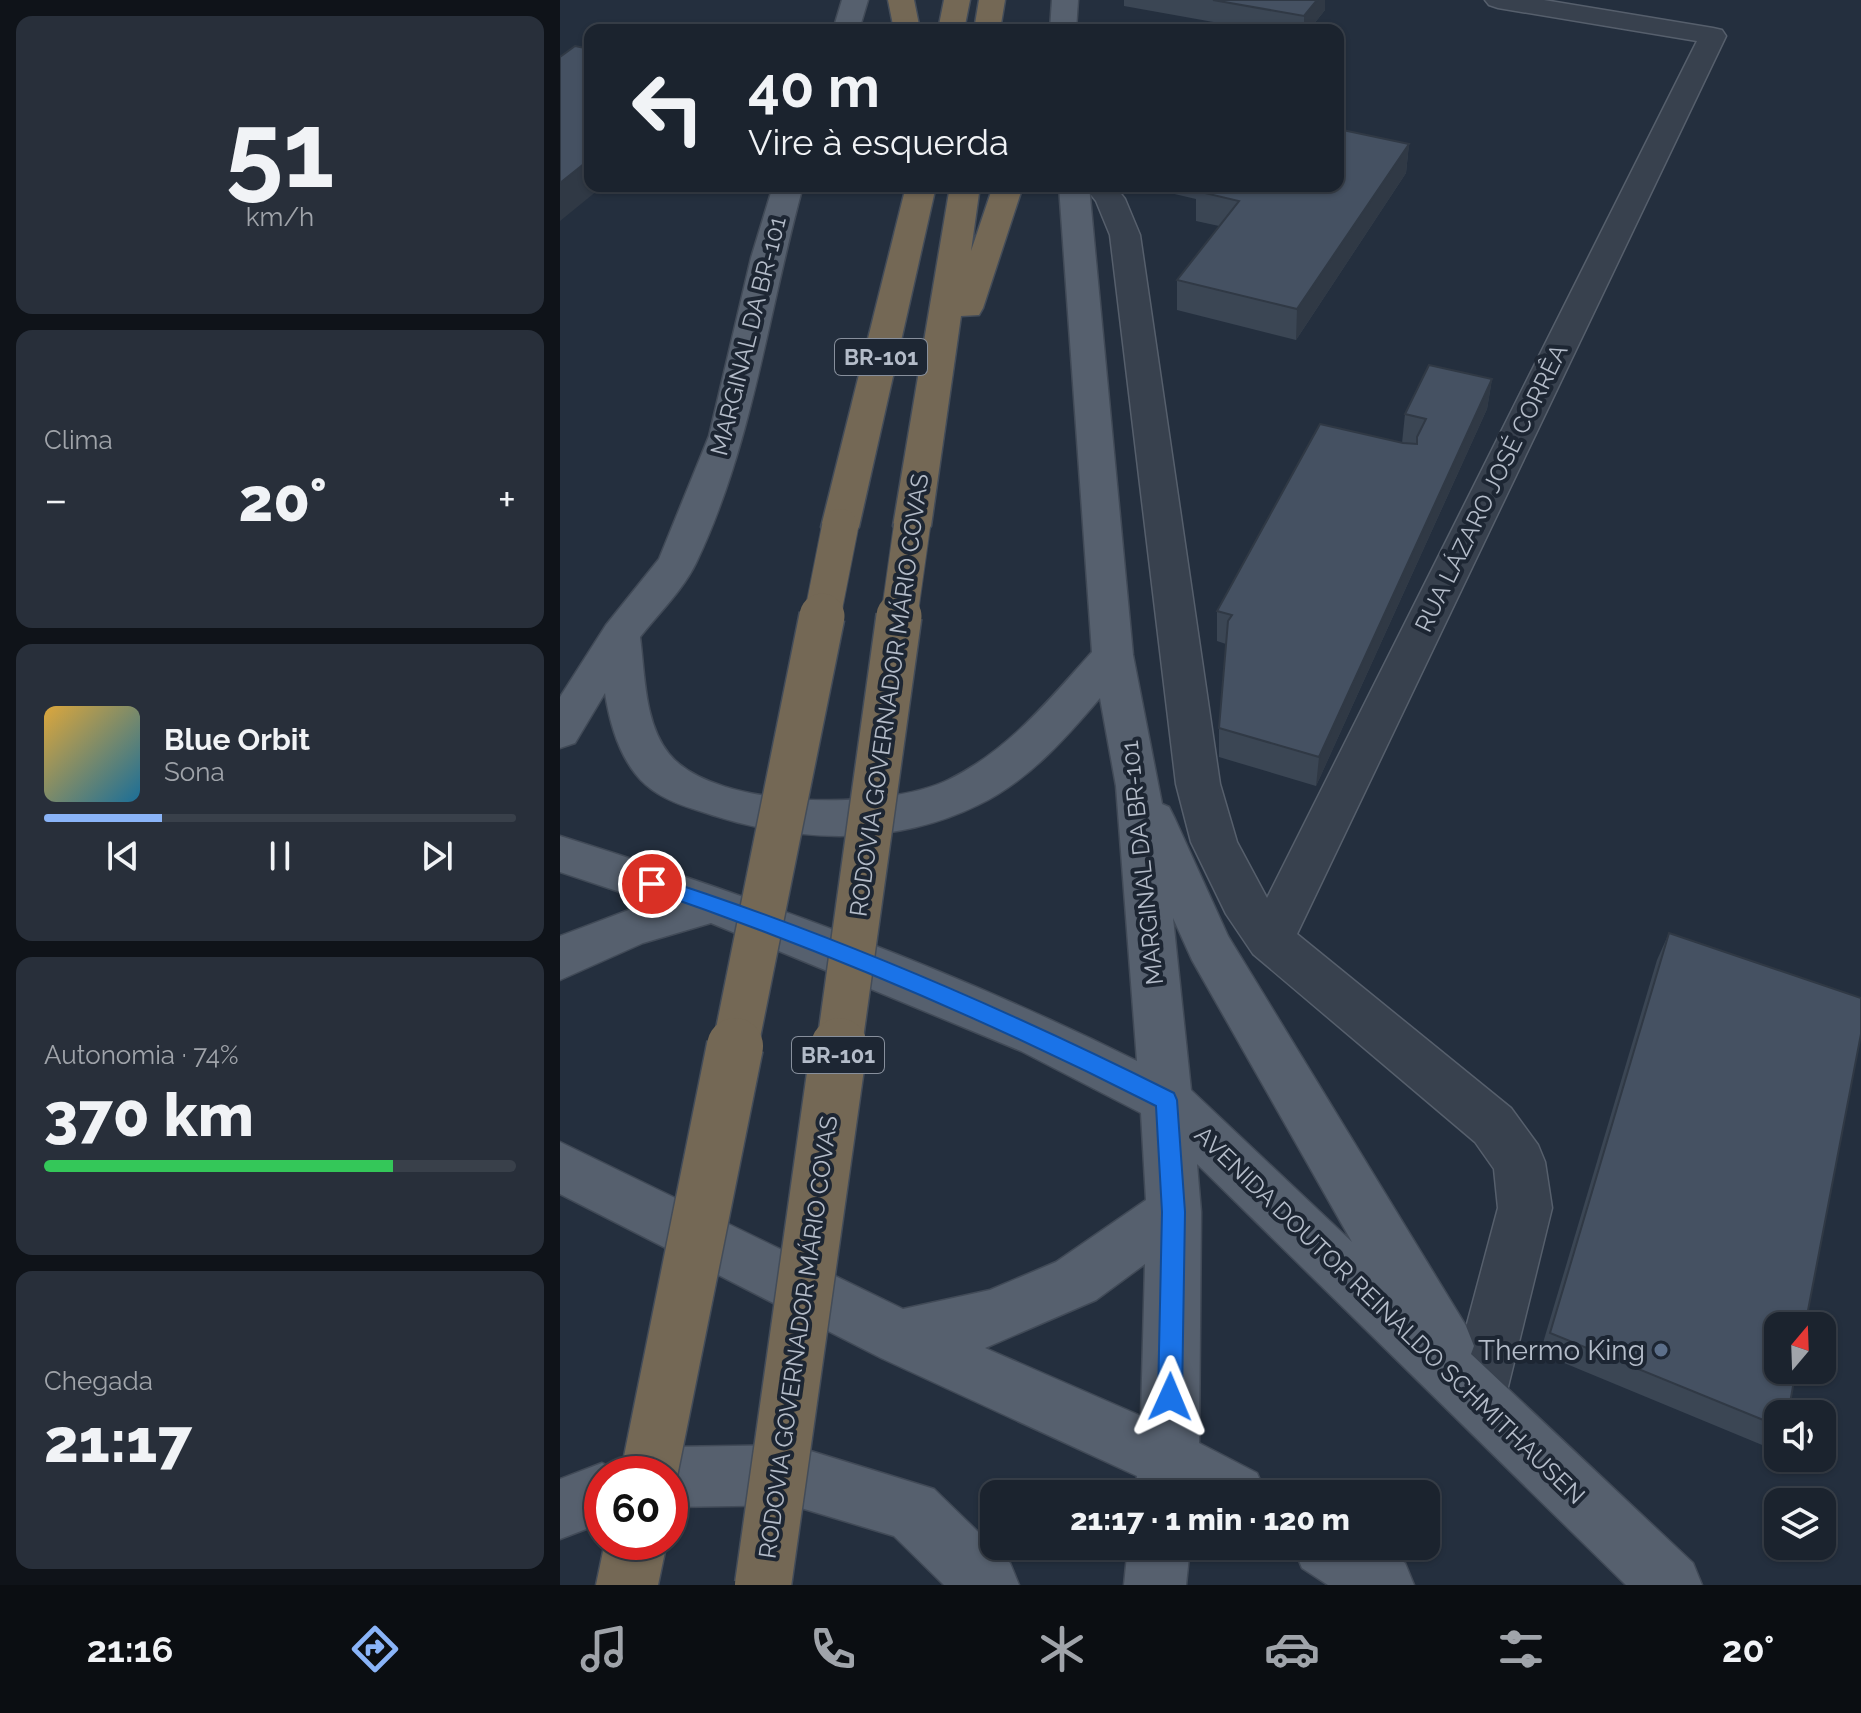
<!DOCTYPE html>
<html lang="pt">
<head>
<meta charset="utf-8">
<style>
  :root { --surface:#1b232e; --page:#282f3a; --text:#f1f3f6; --muted:#a0a4aa; --line:#39404a; --accent:#8ab4f8 }
  body { margin:0; font-family:Raleway,sans-serif; background:var(--page); color:var(--text); height:100vh; display:flex; flex-direction:column; font-size:30px; white-space:nowrap }
  * { box-sizing:border-box; margin:0 }
  p { font-size:26px; color:var(--muted) }
  .icon { flex:none; width:44px; height:44px; fill:none; stroke:currentColor; stroke-width:2; stroke-linecap:round; stroke-linejoin:round }
  .map { position:relative; flex:1; overflow:hidden }
  .details { display:flex; flex-direction:column; gap:16px; padding:16px; background:#0f1319; width:560px }
  .details>* { flex:none }
  .guide { position:absolute; left:24px; top:24px; width:760px; height:168px; border-radius:16px; box-shadow:0 2px 6px #0004,0 0 0 2px var(--line); background:#1b232e; color:var(--text); overflow:hidden }
  .needle { width:52px; rotate:19deg }
  .fabs { position:absolute; left:1204px; top:1312px; display:grid; gap:16px }
  .fabs a { display:grid; place-items:center; width:72px; height:72px; border-radius:16px; background:var(--surface); box-shadow:0 2px 6px #0004,0 0 0 2px var(--line); font-size:40px }
  .speed { position:absolute; left:24px; top:1456px; display:flex; gap:16px; font-size:40px; font-weight:700; text-align:center }
  .speed>* { display:grid; place-content:center; width:104px; height:104px; border-radius:50%; background:var(--surface); box-shadow:0 2px 6px #0004,0 0 0 2px var(--line); line-height:1 }
  .speed .limit { border:12px solid #d22; background:#fff; color:#111 }
  .pin { position:absolute; display:grid; place-items:center; width:68px; height:68px; color:#fff; margin:-34px; border:4px solid #fff; border-radius:50%; box-shadow:0 2px 8px #0007 }
  .me { position:absolute; width:88px; margin:-44px; rotate:1deg; stroke-linejoin:round; filter:drop-shadow(0 0 6px #0008) }
  .turn { display:flex; align-items:center; gap:28px; height:168px; padding:0 32px; font-size:36px }
  .turn .icon { width:104px; height:104px; stroke-width:2.5 }
  .turn b { display:block; font-size:56px; line-height:68px }
  .big { font-size:60px; font-weight:800; line-height:1.1 }
  .details .card { flex:1; display:flex; flex-direction:column; justify-content:center; gap:12px; min-width:0; padding:0 28px; border-radius:16px; background:var(--page) }
  .details .dial { align-items:center; gap:0 }
  .dial b { font-size:104px; line-height:1 }
  .song { display:flex; align-items:center; gap:24px }
  .cover { width:96px; height:96px; border-radius:12px; background:linear-gradient(135deg,hsl(40 70% 55%),hsl(200 70% 35%)) }
  .played { height:8px; border-radius:4px; background:linear-gradient(90deg,var(--accent) 25%,var(--line) 25%) }
  .keys { display:flex; justify-content:space-around; direction:ltr }
  .heat { display:flex; justify-content:space-between; align-items:center; font-size:44px; direction:ltr }
  .charge { height:12px; border-radius:6px; background:linear-gradient(90deg,#34c759 74%,var(--line) 0) }
  .trip { position:absolute; left:420px; top:1480px; width:460px; height:80px; border-radius:16px; background:var(--surface); box-shadow:0 2px 6px #0004,0 0 0 2px var(--line); font-weight:800; line-height:80px; text-align:center }
  .menu { display:flex; height:128px; justify-content:space-around; align-items:center; background:#0b0e12; color:var(--muted) }
  .menu .icon { width:56px; height:56px }
  .menu .current { color:var(--accent) }
  .menu b { font-size:36px; color:var(--text) }
  main { display:flex; flex:1; min-height:0 }
  .map>svg:first-child { display:block }
</style>
</head>
<body>
<main>
<section class="details">
<div class="card dial"><b>51</b><p>km/h</p></div>
<div class="card"><p>Clima</p>
<div class="heat"><a>−</a><b class="big">20°</b><a>+</a></div>
</div>
<div class="card">
<div class="song"><i class="cover"></i><div><b>Blue Orbit</b><p>Sona</p></div></div>
<div class="played"></div>
<div class="keys"><svg class="icon" aria-label="previous" viewBox="0 0 24 24"><path d="M18 5L8 12l10 7zM5 5v14"/></svg><svg class="icon" aria-label="pause" viewBox="0 0 24 24"><path d="M8 5v14M16 5v14"/></svg><svg class="icon" aria-label="next" viewBox="0 0 24 24"><path d="M6 5l10 7-10 7zM19 5v14"/></svg></div>
</div>
<div class="card"><p>Autonomia · 74%</p><b class="big">370 km</b><div class="charge"></div></div>
<div class="card"><p>Chegada</p><b class="big">21:17</b></div>
</section>
<div class="map">
<svg width="1301" height="1585" viewBox="0 0 1301 1585">
  <rect width="100%" height="100%" fill="#242f3e"/>
  <g fill="none" stroke-linecap="round" stroke-linejoin="round">
    <defs>
      <polygon id="street" points="925,0 984,0 1153,28 1162,30 1166,36 737,934 951,1108 978,1145 985,1162 992,1208 946,1395 938,1416 917,1424 896,1416 888,1395 938,1208 934,1169 915,1142 693,954 666,914 631,842 616,784 550,235 536,201 524,186 555,186 565,199 580,235 660,784 677,842 707,898 1137,41 938,8 929,5"/>
      <g id="primary">
        <polygon points="282,0 308,0 299,30 273,30"/>
        <polygon points="492,0 518,0 516,30 490,30"/>
        <path d="M213,186H243C208,312 193,444 136,563C123,590 98,614 80,637C85,675 84,723 109,754C156,811 327,810 388,780C448,751 489,700 532,652L499,186H529L573,655L602,804L609,807L615,819L668,936L906,1326L914,1346L911,1354L1133,1563L1142,1585H1066L637,1164L641,1212L639,1443L697,1473L706,1494H575L577,1476L321,1358L0,1194V1142L343,1309L430,1290L496,1262L586,1200L581,1113L461,1051L151,923L83,943L0,980V936L90,902L0,872V836C197,898 392,969 577,1061L556,786L540,698C505,739 468,781 418,805C335,846 239,843 152,815C130,808 104,801 86,785C61,763 50,725 45,693L15,743L0,748V697L46,625L99,559L149,436L191,258ZM613,918L632,960L792,1242L631,1090ZM585,1264L581,1416L425,1348L536,1300Z"/>
        <polygon points="231,1445 374,1489 450,1563 459,1585 384,1585 334,1536 231,1505 110,1507 110,1474 81,1474 89,1456 110,1447"/>
        <polygon points="42,1463 64,1474 42,1474 42,1523 0,1539 0,1479"/>
        <polygon points="568,1546 630,1546 626,1585 564,1585"/>
        <polygon points="733,1546 819,1546 845,1563 854,1585 768,1585 742,1568"/>
      </g>
      <g id="highway">
        <polygon points="328,0 354,0 360,30 334,30"/>
        <polygon points="384,0 410,0 404,30 378,30"/>
        <polygon points="419,0 445,0 440,30 414,30"/>
        <polygon points="346,186 376,186 299,527 293,536 280,540 267,536 261,527"/>
        <polygon points="390,186 420,186 411,251 433,186 463,186 423,308 419,315 401,316 371,526 365,535 352,539 339,535 333,526"/>
        <polygon points="45,1542 107,1542 98,1585 36,1585"/>
      </g>
    </defs>
    <!-- street casing -->
    <use href="#street" stroke="#565f6c" stroke-width="3"/>
    <!-- primary casing -->
    <use href="#primary" stroke="#414a57" stroke-width="3"/>
    <!-- highway casing -->
    <use href="#highway" stroke="#434c59" stroke-width="3"/>
    <!-- street -->
    <use href="#street" fill="#38414e" fill-rule="evenodd"/>
    <!-- primary -->
    <use href="#primary" fill="#56606e" fill-rule="evenodd"/>
    <!-- highway -->
    <use href="#highway" fill="#746855" fill-rule="evenodd"/>
    <defs>
      <g id="highway-bridge-far2">
        <polyline points="262,618 280,527"/>
        <polyline points="339,618 352,526"/>
      </g>
      <g id="highway-bridge-far1">
        <polyline points="175,1048 262,616"/>
        <polyline points="279,1048 339,616"/>
      </g>
      <g id="highway-bridge">
        <polyline points="89,1474 175,1046"/>
        <polyline points="203,1585 279,1046"/>
      </g>
    </defs>
    <!-- highway-bridge-far2 casing -->
    <use href="#highway-bridge-far2" stroke="#434c59" stroke-width="38" stroke-linecap="butt"/>
    <!-- highway-bridge-far1 casing -->
    <use href="#highway-bridge-far1" stroke="#434c59" stroke-width="48" stroke-linecap="butt"/>
    <!-- highway-bridge casing -->
    <use href="#highway-bridge" stroke="#434c59" stroke-width="59" stroke-linecap="butt"/>
    <!-- highway-bridge-far2 -->
    <use href="#highway-bridge-far2" stroke="#746855" stroke-width="36"/>
    <!-- highway-bridge-far1 -->
    <use href="#highway-bridge-far1" stroke="#746855" stroke-width="45"/>
    <!-- highway-bridge -->
    <use href="#highway-bridge" stroke="#746855" stroke-width="56"/>
  </g>
  <!-- wall -->
  <g fill="#3b4654">
    <polygon points="564,0 765,0 765,10 749,30 698,30 564,6"/>
    <polygon points="849,144 846,173 736,340 617,310 617,280 659,226 636,221 636,199 593,189 593,186 778,186"/>
    <polygon points="932,379 927,409 756,786 659,757 659,728 666,644 657,641 657,611 842,443 845,414"/>
    <polygon points="1109,933 1218,1414 1218,1436 1207,1447 980,1353 1097,960"/>
  </g>
  <!-- shaded-wall -->
  <g fill="#303945">
    <polygon points="757,0 765,0 765,10 749,30 744,30 744,16"/>
    <polygon points="849,144 846,173 736,340 737,309"/>
    <polygon points="30,159 30,186 43,186 0,221 0,183"/>
    <polygon points="932,379 927,409 756,786 759,757"/>
  </g>
  <!-- building -->
  <g fill="#455162" stroke="#303945" stroke-width="2">
    <polygon points="653,0 757,0 744,16"/>
    <polygon points="15,46 30,49 30,159 0,183 0,57"/>
    <polygon points="778,129 849,144 737,309 617,280 679,201 636,191 640,186 778,186"/>
    <polygon points="869,365 932,379 759,757 659,728 668,621 672,615 657,611 760,424 843,443 857,444 857,437 866,419 845,414"/>
    <polygon points="1109,933 1301,998 1301,1034 1245,1326 1218,1326 1218,1370 1236,1370 1228,1414 1218,1414 1218,1426 990,1333"/>
  </g>
  <!-- route -->
  <path fill="#1a73e8" stroke="#114b97" stroke-width="2" d="M92,876C271,933 446,1009 614,1093L617,1100L625,1212L622,1397L618,1405L610,1409L601,1405L598,1397L602,1212L596,1106C431,1022 261,949 86,889L83,884L86,879Z"/>
  <!-- markers -->
  <circle fill="#5c6f8a" stroke="#1d2633" stroke-width="3" cx="1101" cy="1350" r="8"/>
  <g text-anchor="middle" dominant-baseline="central" stroke-width="8" stroke-linejoin="round" paint-order="stroke">
    <!-- shield labels -->
    <g fill="#1d2633" stroke="#878f9c" stroke-width="2">
      <rect x="275" y="339" width="92" height="36" rx="6"/>
      <rect x="232" y="1037" width="92" height="36" rx="6"/>
    </g>
    <g font-size="22" font-weight="bold" fill="#b4bcc9">
      <text x="321" y="357">BR-101</text>
      <text x="278" y="1055">BR-101</text>
    </g>
    <!-- street labels -->
    <g font-size="24" fill="#b4bcc9" stroke="#1d2633">
      <text transform="translate(188 336) rotate(-76)">MARGINAL DA BR-101</text>
      <text transform="translate(931 488) rotate(-64)">RUA LÁZARO JOSÉ CORRÊA</text>
      <text transform="translate(329 695) rotate(-82)">RODOVIA GOVERNADOR MÁRIO COVAS</text>
      <text transform="translate(582 863) rotate(-96)">MARGINAL DA BR-101</text>
      <text transform="translate(830 1315) rotate(44)">AVENIDA DOUTOR REINALDO SCHMITHAUSEN</text>
      <text transform="translate(238 1337) rotate(-82)">RODOVIA GOVERNADOR MÁRIO COVAS</text>
    </g>
    <!-- near-poi labels -->
    <g font-size="28" fill="#b4bcc9" stroke="#1d2633" text-anchor="end">
      <text x="1085" y="1350">Thermo King</text>
    </g>
  </g>
</svg>
<div class="fabs">
<a><svg class="needle" viewBox="-14 -14 28 28"><path d="M0-13l5 13h-10z" fill="#e53935"/><path d="M0 13l5-13h-10z" fill="#a0a4aa"/></svg></a>
<a><svg class="icon" aria-label="sound" viewBox="0 0 24 24"><path d="M4 9h4l5-4v14l-5-4H4zM17 9q2 3 0 6"/></svg></a>
<a><svg class="icon" aria-label="layers" viewBox="0 0 24 24"><path d="M12 4l9 5-9 5-9-5zM3 14l9 5 9-5"/></svg></a>
</div>
<div class="speed"><div class="limit">60</div></div>
<div class="pin" style="left:92px;top:884px;background:#d93025"><svg class="icon" aria-label="arrive" viewBox="0 0 24 24"><path d="M6 21V4h12l-3 4 3 4H6"/></svg></div>
<svg class="me" style="left:610px;top:1397px" viewBox="-20 -20 40 40"><path d="M0-17L14 15 0 8-14 15z" fill="#1a73e8" stroke="#fff" stroke-width="4"/></svg>
<div class="trip">21:17 · 1 min · 120 m</div>
<div class="guide">
<div class="turn"><svg class="icon" aria-label="left" viewBox="0 0 24 24"><path d="M17 20v-9H6M10 6l-5 5 5 5"/></svg><div><b>40 m</b>Vire à esquerda</div></div>
</div>
</div>
</main>
<nav class="menu">
<b>21:16</b>
<svg class="icon current" aria-label="directions" viewBox="0 0 24 24"><path d="M12 3l9 9-9 9-9-9zM9 14v-3h6M13 9l2 2-2 2"/></svg>
<svg class="icon" aria-label="music" viewBox="0 0 24 24"><path d="M9 18V5l10-2v13"/><circle cx="6" cy="18" r="3"/><circle cx="16" cy="16" r="3"/></svg>
<svg class="icon" aria-label="phone" viewBox="0 0 24 24"><path d="M5 4h4l2 5-3 2q2 4 5 5l2-3 5 2v4C11 20 4 13 5 4z"/></svg>
<svg class="icon" aria-label="climate" viewBox="0 0 24 24"><path d="M12 3v18M4 7l16 10M4 17L20 7"/></svg>
<svg class="icon" aria-label="car" viewBox="0 0 24 24"><path d="M5 17H2v-5l4-1 3-4h7l3 4 3 1v5h-3M9 17h6M6 11h13"/><circle cx="7" cy="17" r="2"/><circle cx="17" cy="17" r="2"/></svg>
<svg class="icon" aria-label="filters" viewBox="0 0 24 24"><path d="M4 7h16M4 17h16"/><circle cx="9" cy="7" r="2"/><circle cx="15" cy="17" r="2"/></svg>
<b>20°</b>
</nav>
</body>
</html>
